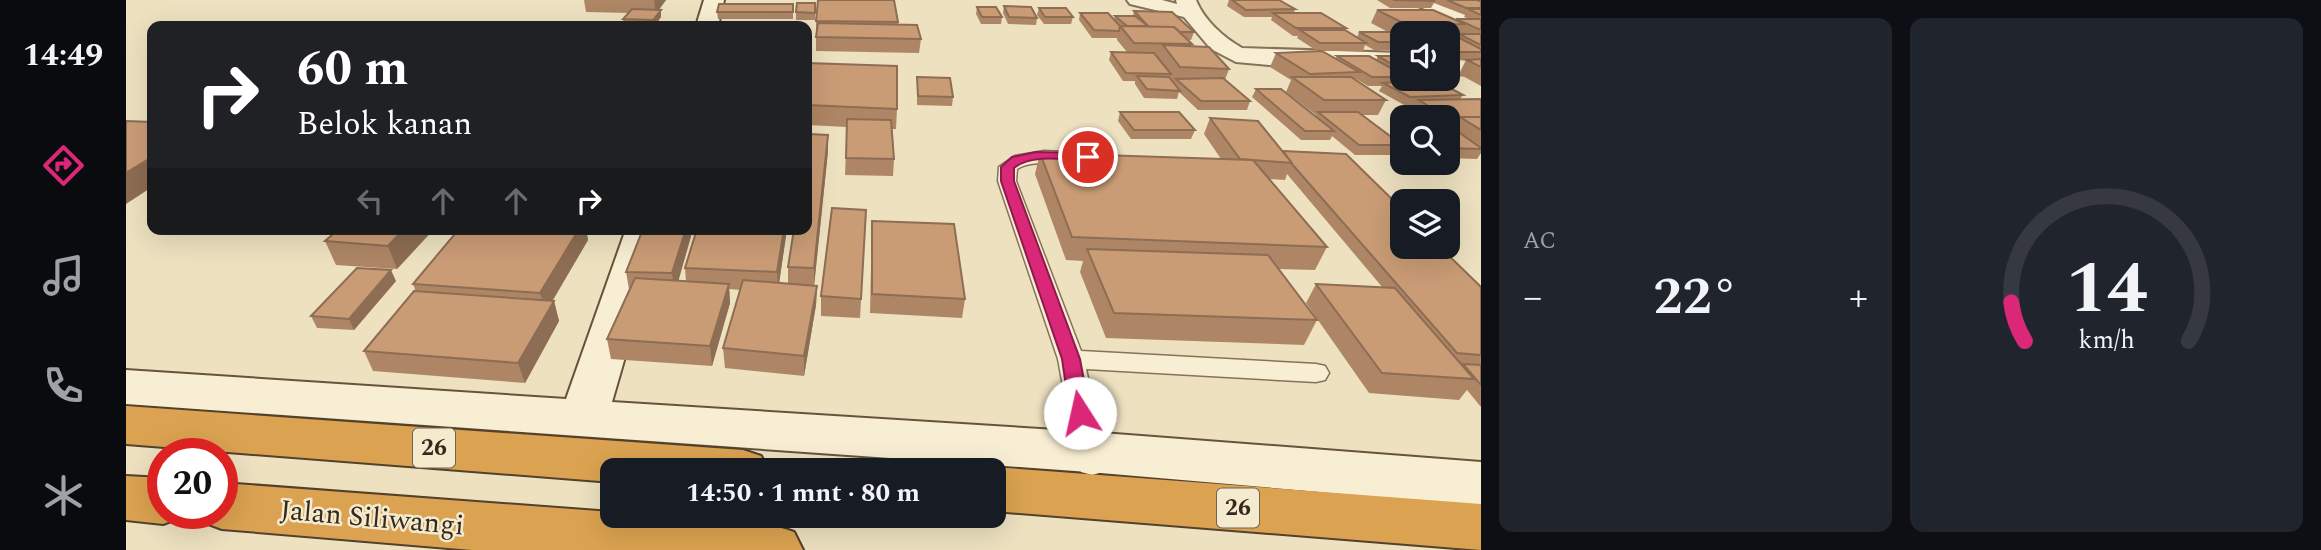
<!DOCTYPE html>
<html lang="id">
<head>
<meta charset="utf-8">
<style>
  :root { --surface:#171b24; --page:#20242c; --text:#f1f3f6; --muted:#9ea1a6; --line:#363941; --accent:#db2777 }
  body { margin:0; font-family:Spectral,serif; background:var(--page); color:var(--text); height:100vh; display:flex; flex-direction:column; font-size:26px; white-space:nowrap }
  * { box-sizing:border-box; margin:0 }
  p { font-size:23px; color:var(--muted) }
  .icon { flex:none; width:38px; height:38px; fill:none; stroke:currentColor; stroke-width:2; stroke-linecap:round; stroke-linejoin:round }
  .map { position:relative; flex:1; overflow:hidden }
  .details { display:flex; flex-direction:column; gap:18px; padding:18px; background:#0d0f14; width:840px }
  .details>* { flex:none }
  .guide { position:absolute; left:21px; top:21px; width:665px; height:214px; border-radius:14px; box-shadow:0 7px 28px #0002; background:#202124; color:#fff; overflow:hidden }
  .tools { position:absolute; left:1264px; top:21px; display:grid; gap:14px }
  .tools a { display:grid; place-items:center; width:70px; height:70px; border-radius:14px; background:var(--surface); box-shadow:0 7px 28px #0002; font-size:35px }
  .speed { position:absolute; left:21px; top:438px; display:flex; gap:14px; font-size:35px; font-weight:700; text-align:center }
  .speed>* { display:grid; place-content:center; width:91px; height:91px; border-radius:50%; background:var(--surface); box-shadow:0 7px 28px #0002; line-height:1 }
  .speed .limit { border:10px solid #d22; background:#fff; color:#111 }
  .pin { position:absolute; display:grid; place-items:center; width:60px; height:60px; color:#fff; margin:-30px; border:4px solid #fff; border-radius:50%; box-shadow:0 2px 7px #0007 }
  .me { position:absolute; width:77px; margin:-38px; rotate:350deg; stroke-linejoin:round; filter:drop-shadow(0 0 5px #0008) }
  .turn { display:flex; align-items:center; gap:24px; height:147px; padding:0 35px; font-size:32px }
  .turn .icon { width:91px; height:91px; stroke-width:2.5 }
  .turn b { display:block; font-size:49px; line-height:60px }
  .lanes { display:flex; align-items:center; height:66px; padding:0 35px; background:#0003; justify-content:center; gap:35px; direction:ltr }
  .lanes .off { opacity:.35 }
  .big { font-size:52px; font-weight:700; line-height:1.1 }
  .details .card { flex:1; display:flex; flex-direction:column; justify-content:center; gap:10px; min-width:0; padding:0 24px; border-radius:14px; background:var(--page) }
  .details .dial { align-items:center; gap:0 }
  .dial svg { height:182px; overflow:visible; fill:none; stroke:var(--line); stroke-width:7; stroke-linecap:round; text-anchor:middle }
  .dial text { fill:var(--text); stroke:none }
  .heat { display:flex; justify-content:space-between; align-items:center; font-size:38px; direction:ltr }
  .details .tiles { flex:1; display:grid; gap:18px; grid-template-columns:repeat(2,1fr) }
  .trip { position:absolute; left:474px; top:458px; width:406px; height:70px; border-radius:14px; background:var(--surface); box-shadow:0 7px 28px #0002; font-weight:700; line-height:70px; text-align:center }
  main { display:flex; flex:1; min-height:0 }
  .tabs { display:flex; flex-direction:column; width:126px; justify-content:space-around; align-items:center; background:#090b0e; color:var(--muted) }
  .tabs .icon { width:49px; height:49px }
  .tabs .active { color:var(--accent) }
  .tabs b { font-size:32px; color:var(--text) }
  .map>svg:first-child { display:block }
</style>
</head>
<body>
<main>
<nav class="tabs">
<b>14:49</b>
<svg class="icon active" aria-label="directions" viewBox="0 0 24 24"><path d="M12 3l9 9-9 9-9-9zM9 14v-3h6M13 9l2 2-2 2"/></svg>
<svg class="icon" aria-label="music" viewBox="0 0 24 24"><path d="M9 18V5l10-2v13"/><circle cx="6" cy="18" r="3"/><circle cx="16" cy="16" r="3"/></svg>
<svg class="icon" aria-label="phone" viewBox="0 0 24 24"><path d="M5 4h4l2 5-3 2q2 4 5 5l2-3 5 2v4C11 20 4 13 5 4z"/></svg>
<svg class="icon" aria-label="climate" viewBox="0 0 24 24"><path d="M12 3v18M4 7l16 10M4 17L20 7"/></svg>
</nav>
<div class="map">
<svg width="1355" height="550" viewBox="0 0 1355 550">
  <rect width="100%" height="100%" fill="#ede1c0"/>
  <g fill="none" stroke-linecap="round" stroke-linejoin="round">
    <defs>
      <path id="lane" d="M918,151L941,152L950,157C938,169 910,157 891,169L890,181L955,351L1190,364L1199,366L1203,373L1199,380L1190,382L960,369L981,463L977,472L966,475L955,472L951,463L932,359L872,181L873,167L889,156Z"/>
      <g id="street">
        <path d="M1001,0H1036L1051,4L1050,0H1070C1078,20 1097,37 1116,48L1276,53V67L1153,66L1110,62L1085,49L1058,17L1004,4Z"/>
        <polygon points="1284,0 1311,0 1355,18 1355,32 1287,4"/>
        <polygon points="1321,59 1355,62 1355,76 1321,73"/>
      </g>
      <g id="secondary">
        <polygon points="578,0 598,0 592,26 570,26"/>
        <polygon points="500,229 536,229 486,402 963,432 1355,462 1355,506 963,472 0,404 0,370 440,399"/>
      </g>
      <g id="highway">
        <polygon points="0,406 617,450 635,456 643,471 486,471 486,482 0,444"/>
        <polygon points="868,467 1355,504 1355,550 868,511 868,471 857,471"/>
        <polygon points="0,476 37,478 37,513 58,513 56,517 37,524 0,520"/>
        <path d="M96,483L486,512V516C540,516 619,514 668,532L677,550H346L96,529L77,522L72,513H96Z"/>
      </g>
    </defs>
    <!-- lane casing -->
    <use href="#lane" stroke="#857258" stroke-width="3"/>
    <!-- street casing -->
    <use href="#street" stroke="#857258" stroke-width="4"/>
    <!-- secondary casing -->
    <use href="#secondary" stroke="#67533c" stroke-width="4"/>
    <!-- highway casing -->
    <use href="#highway" stroke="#53402d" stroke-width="4"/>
    <!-- lane -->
    <use href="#lane" fill="#f8eed3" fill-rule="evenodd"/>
    <!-- street -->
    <use href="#street" fill="#f8eed3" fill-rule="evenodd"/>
    <!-- secondary -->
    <use href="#secondary" fill="#f8eed3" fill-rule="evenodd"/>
    <!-- highway -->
    <use href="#highway" fill="#dba351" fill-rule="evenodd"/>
  </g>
  <!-- wall -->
  <g fill="#ae8665">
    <polygon points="458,0 540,0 532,10 535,10 535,17 529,26 498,26 497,19 503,13 460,12"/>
    <polygon points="1103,0 1153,0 1169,9 1168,13 1220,28 1219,30 1231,38 1233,32 1262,32 1245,23 1251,10 1330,20 1344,19 1338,17 1339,15 1308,3 1305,8 1264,8 1251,0 1355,0 1355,86 1333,74 1340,60 1321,60 1321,33 1276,33 1276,50 1248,50 1239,45 1237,51 1197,51 1210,58 1211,56 1250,60 1252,56 1276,56 1276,79 1304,79 1279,80 1278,82 1337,95 1334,99 1355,99 1355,153 1351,159 1321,158 1321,117 1276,117 1276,129 1270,124 1274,115 1299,116 1288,109 1290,106 1280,106 1253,91 1256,86 1242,86 1230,79 1229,80 1260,100 1252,115 1236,115 1270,141 1273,136 1276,136 1276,152 1274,150 1271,155 1229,155 1206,136 1204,140 1175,140 1126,97 1130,89 1190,116 1190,115 1160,92 1165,80 1144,67 1150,53 1191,51 1171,38 1172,36 1167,36 1145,20 1146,17 1118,17 1101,6"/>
    <polygon points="689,3 689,20 670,20 670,12"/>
    <polygon points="667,4 667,19 592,19 591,12"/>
    <polygon points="878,6 911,18 910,25 882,24 877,13"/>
    <polygon points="851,7 876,17 875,24 855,24 850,14"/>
    <polygon points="913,8 947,17 945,24 918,24 911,15"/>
    <polygon points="1008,11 1068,32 1065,40 1062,40 1066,44 1065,46 1103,69 1099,80 1124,101 1121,110 1072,110 1053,92 1051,99 1018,98 1009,84 1009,81 997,81 983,60 985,52 1001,52 991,40 991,38 966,38 953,20 954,13 988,20 989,16 1007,16"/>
    <polygon points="690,21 772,22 772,24 795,39 793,53 690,51"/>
    <polygon points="681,63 771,109 770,129 766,129 768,159 767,176 719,175 721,127 681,125"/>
    <polygon points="791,77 827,97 826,106 791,105"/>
    <polygon points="994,112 1069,130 1065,139 1005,139 992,121"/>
    <polygon points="1084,118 1157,151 1355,287 1355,407 1341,390 1333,400 1243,393 1180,303 1190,284 1257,288 1161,174 1159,180 1143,179 1201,247 1189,270 1152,269 1191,320 1178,345 980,338 954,272 957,261 940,260 909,174 914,153 1095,159 1078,134"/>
    <polygon points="702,151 688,285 691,286 690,305 678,376 599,368 597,348 615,290 603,289 604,303 586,366 485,359 481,339 503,289 500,272 517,229 567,229 552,281 560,281 559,268 571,229 661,229 653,283 662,284 662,267"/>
    <polygon points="740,210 734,318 695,316 695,296"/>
    <polygon points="746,221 839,299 836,318 744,313"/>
    <polygon points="308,229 271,269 210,265 199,241"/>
    <polygon points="333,229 460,229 462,240 426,301 428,301 433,321 399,383 247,371 238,351 290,292 287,284"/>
    <polygon points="270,281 228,330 191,328 185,316"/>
  </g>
  <!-- shaded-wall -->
  <g fill="#8d6d53">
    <polygon points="529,0 540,0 530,14 528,1"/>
    <polygon points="535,10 535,17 528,26 527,20"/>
    <polygon points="702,135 702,151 688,287 688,268"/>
    <polygon points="26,157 26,187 0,204 0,173"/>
    <polygon points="278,229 308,229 271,269 262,246"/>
    <polygon points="453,229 460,229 462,240 420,312 414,293"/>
    <polygon points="560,229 567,229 549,293 546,273"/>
    <polygon points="658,229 661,229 652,291 651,272"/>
    <polygon points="265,270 270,281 228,330 223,319"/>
    <polygon points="603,284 604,303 586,366 584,346"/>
    <polygon points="691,286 690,305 678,376 678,356"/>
    <polygon points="428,301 433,321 399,383 392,363"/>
  </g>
  <!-- building -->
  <g fill="#ca9c76" stroke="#8d6d53" stroke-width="2">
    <polygon points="692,0 768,0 772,22 690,21"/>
    <polygon points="1106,0 1153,0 1169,9 1120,10"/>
    <polygon points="1267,0 1307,0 1309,1 1268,0"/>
    <polygon points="1321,0 1355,0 1352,1 1355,1 1355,8 1340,8"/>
    <polygon points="671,3 689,3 689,13 670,12"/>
    <polygon points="593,4 667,4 667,12 591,12"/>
    <polygon points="878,6 905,7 911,18 883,17"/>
    <polygon points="851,7 870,7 876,17 856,17"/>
    <polygon points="913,8 940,8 947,17 919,17"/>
    <polygon points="506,9 535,10 527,20 497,19"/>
    <polygon points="1342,9 1355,9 1355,15"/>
    <polygon points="1251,10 1307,10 1339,24 1281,25"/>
    <polygon points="1008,11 1046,12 1068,32 1054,32 1048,27 1023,27"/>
    <polygon points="954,13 982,13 994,26 993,31 968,30"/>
    <polygon points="1147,13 1195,13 1220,28 1170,28"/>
    <polygon points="989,16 1009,16 1022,26 1001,26"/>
    <polygon points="1330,19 1355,19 1355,30"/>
    <polygon points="692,23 791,25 795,39 690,37"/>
    <polygon points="994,26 1048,27 1066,44 1008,43"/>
    <polygon points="1174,30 1219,30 1240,43 1194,43"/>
    <polygon points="1233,32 1267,32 1276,36 1276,42 1252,42"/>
    <polygon points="1322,32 1355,49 1355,52 1327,52 1321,49 1321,33 1289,33"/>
    <polygon points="1333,34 1355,34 1355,45"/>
    <polygon points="1037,45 1083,47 1103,69 1054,67"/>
    <polygon points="1196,51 1233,72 1184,74 1150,53"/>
    <polygon points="985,52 1028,53 1045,74 1000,73"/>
    <polygon points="1211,56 1243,56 1276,74 1276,77 1246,77"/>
    <polygon points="1252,56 1276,56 1276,70"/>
    <polygon points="1355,59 1355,67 1341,60"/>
    <polygon points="681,63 771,66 771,109 681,105"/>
    <polygon points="1011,76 1043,77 1054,91 1021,89"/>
    <polygon points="791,77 824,78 827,97 792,96"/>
    <polygon points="1166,77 1225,77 1260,100 1198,100"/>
    <polygon points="1097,78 1124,101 1075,101 1050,79"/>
    <polygon points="1309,80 1337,95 1284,97 1257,83"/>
    <polygon points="1130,89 1155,89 1208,131 1179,131"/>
    <polygon points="1355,99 1355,117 1334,117 1335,117 1322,118 1293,100"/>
    <polygon points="994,112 1053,112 1069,130 1008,130"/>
    <polygon points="1192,112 1232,112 1276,145 1233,145"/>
    <polygon points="1274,115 1309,116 1311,117 1277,117"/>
    <polygon points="1334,117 1355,117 1355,130"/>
    <polygon points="1084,118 1132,121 1166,163 1114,159"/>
    <polygon points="721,119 765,120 768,159 720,158"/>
    <polygon points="0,121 26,122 26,157 0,173"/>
    <polygon points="1321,124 1355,148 1355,149 1321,148"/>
    <polygon points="683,134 702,135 688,268 662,267 668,229 681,229 681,147"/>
    <polygon points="1157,151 1220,154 1276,209 1276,247 1314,247 1355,287 1355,355 1331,353 1166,164 1166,163"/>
    <polygon points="914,153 1127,160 1201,247 946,237"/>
    <polygon points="706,208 740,210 735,299 695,296"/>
    <polygon points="746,221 828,224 839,299 746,294"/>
    <polygon points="213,229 278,229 262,246 199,241"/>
    <polygon points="333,229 453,229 414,293 287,284"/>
    <polygon points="517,229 560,229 546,273 500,272"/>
    <polygon points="571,229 658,229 651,272 559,268"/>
    <polygon points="961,249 1142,255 1191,320 988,313"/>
    <polygon points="231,268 265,270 223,319 185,316"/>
    <polygon points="509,278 603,284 584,346 481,339"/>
    <polygon points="617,280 691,286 678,356 597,348"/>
    <polygon points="1190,284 1269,288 1348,379 1256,373"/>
    <polygon points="288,291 428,301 392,363 238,351"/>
    <polygon points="1337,364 1355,365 1355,385"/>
  </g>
  <!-- route -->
  <path fill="#db2777" stroke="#8e194d" stroke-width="2" d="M910,152L962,153L969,157L962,161C940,160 906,153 888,168V181L954,359L964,413L961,419H947L944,413L936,359L875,181V167L886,157Z"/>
  <g text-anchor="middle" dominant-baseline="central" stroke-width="5" stroke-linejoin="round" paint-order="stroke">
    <!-- shield labels -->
    <g fill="#f4ebcf" stroke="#6e6352" stroke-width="2">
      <rect x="287" y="428.5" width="42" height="39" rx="5"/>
      <rect x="1091" y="488.5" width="42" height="39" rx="5"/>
    </g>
    <g font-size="23" font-weight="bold" fill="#35291d">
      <text x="308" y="448">26</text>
      <text x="1112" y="508">26</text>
    </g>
    <!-- near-street labels -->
    <g font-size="28" fill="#35291d" stroke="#f4ebcf">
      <text transform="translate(246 518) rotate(5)">Jalan Siliwangi</text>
    </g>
  </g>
</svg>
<div class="tools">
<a><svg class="icon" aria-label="sound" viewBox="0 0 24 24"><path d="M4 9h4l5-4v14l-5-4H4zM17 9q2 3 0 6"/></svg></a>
<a><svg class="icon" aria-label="search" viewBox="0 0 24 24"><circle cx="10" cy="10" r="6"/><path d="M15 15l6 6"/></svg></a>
<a><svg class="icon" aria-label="layers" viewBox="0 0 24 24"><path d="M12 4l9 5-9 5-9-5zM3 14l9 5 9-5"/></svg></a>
</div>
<div class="speed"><div class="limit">20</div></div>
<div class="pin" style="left:962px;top:157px;background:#d93025"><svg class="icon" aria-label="arrive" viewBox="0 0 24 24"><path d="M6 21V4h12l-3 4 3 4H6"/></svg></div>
<svg class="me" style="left:954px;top:413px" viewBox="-20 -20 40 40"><circle r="19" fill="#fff"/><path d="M0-13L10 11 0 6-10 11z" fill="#db2777"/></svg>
<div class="trip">14:50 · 1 mnt · 80 m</div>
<div class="guide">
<div class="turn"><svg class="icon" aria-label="right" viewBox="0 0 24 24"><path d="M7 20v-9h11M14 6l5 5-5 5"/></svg><div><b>60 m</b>Belok kanan</div></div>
<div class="lanes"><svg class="icon off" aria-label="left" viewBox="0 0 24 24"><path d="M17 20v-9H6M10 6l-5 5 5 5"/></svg><svg class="icon off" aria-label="ahead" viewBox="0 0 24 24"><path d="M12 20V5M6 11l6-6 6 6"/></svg><svg class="icon off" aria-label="ahead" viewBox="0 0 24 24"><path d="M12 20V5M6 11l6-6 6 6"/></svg><svg class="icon" aria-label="right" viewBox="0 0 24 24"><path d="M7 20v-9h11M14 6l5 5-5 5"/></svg></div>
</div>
</div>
<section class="details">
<div class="tiles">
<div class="card"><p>AC</p>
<div class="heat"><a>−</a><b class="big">22°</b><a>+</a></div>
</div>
<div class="card dial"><svg viewBox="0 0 100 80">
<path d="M14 69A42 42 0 1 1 86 69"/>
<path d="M14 69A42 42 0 0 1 8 52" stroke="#db2777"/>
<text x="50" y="56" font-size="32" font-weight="700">14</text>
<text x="50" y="72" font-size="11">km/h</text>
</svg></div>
</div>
</section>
</main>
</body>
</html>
